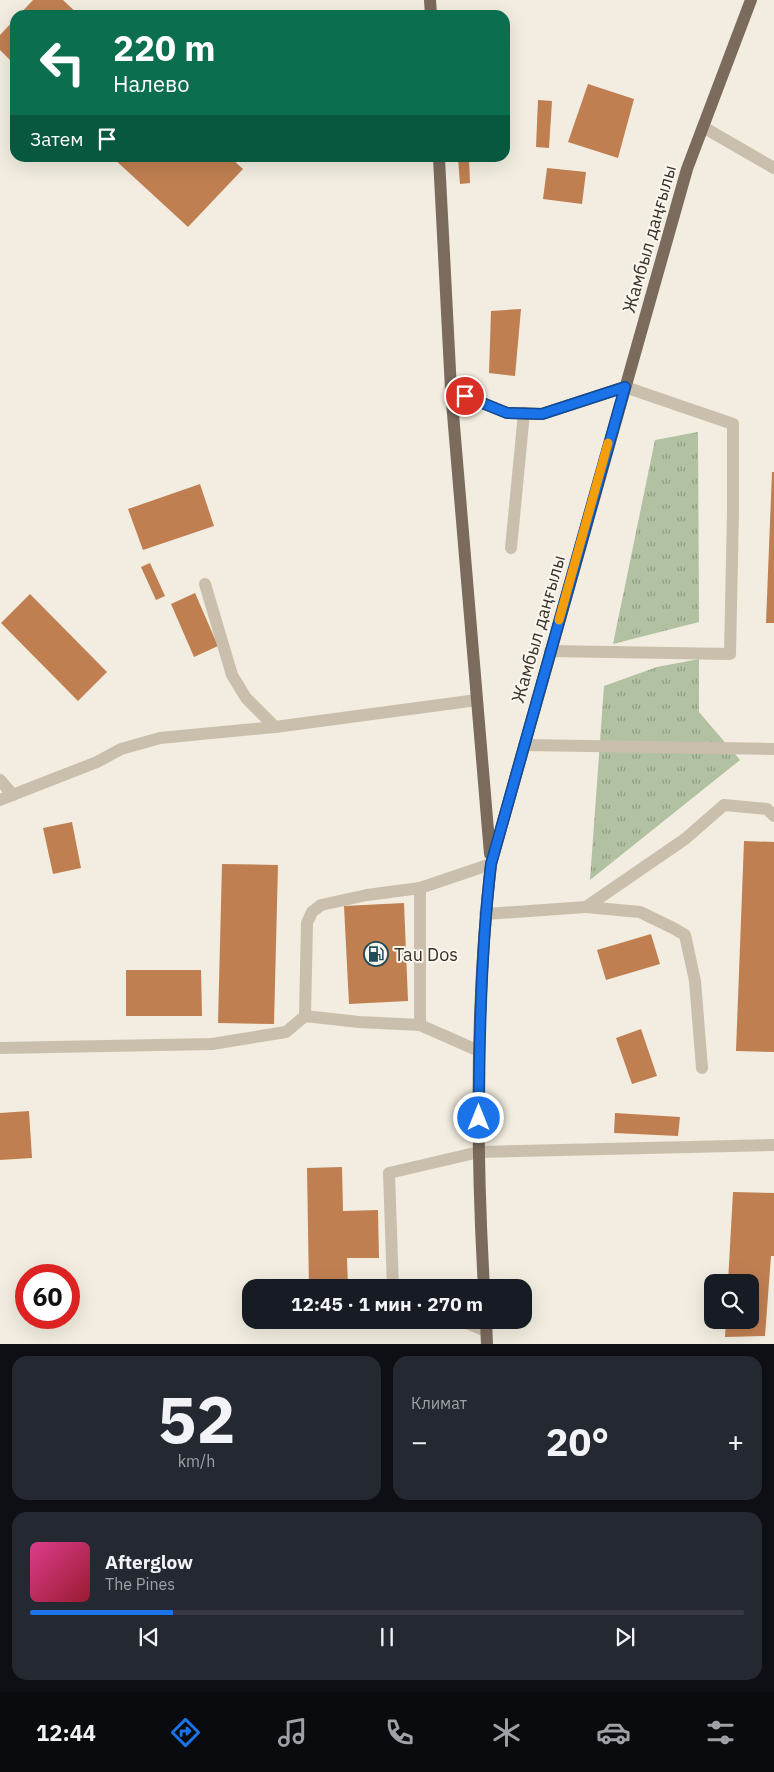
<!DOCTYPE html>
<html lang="ru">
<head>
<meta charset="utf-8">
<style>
  :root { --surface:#171b24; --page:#242831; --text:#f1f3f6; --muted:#9ea1a6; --line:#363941; --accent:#1a73e8 }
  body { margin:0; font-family:"IBM Plex Sans",sans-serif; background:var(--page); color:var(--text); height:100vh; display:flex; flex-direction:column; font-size:19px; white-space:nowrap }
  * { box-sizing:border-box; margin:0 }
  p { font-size:16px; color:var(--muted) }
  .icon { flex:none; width:28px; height:28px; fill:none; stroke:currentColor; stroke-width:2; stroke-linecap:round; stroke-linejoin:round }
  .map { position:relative; height:1344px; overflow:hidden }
  .side { display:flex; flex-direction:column; gap:12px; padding:12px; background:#0d0f14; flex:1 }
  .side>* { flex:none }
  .guide { position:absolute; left:10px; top:10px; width:500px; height:152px; border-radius:15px; box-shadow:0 5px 20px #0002; background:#0b6e4f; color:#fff; overflow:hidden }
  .buttons { position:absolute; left:704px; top:1274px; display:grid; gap:10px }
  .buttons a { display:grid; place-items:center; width:55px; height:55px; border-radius:10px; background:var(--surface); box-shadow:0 5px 20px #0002; font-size:25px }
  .speed { position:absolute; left:15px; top:1264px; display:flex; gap:10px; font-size:25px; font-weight:700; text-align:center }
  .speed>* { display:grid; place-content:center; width:65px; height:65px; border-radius:50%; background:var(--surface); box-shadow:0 5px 20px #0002; line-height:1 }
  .speed .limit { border:8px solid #d22; background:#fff; color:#111 }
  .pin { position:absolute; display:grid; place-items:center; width:42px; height:42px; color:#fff; margin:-21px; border:2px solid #fff; border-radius:50%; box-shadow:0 1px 5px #0007 }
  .me { position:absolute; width:55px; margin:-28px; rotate:0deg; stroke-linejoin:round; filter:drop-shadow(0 0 4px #0008) }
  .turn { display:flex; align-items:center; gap:18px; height:105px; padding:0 20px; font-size:22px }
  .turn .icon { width:65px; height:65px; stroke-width:2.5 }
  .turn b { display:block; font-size:35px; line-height:42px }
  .then { display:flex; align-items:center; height:48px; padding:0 20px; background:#0003; gap:10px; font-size:19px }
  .big { font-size:38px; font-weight:700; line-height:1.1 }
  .side .tile { flex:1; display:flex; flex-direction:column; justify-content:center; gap:8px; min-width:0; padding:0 18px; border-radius:15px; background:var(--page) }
  .side .dial { align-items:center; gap:0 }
  .dial b { font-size:65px; line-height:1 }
  .song { display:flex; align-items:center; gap:15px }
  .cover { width:60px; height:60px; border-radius:8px; background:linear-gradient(135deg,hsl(330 70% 55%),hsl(350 70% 35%)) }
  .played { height:5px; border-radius:2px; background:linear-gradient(90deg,var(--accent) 20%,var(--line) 20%) }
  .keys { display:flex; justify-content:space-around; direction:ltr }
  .heat { display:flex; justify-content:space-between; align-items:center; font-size:28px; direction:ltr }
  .side .tiles { flex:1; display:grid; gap:12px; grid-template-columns:1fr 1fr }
  .tile:last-child { grid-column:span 2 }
  .trip { position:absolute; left:242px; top:1279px; width:290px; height:50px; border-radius:15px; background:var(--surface); box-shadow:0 5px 20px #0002; font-weight:700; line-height:50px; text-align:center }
  .menu { display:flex; height:80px; justify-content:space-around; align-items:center; background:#090b0e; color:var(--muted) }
  .menu .icon { width:35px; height:35px }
  .menu .selected { color:var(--accent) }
  .menu b { font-size:22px; color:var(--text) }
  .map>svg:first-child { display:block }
</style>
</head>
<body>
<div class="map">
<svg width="774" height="1345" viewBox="0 0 774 1345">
  <defs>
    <pattern id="park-tufts" width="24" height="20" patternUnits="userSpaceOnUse" patternTransform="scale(1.25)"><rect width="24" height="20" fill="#b1c1a1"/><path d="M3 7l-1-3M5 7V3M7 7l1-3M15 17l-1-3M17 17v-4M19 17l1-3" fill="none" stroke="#919d83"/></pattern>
  </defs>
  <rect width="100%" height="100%" fill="#f2ede0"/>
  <!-- park -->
  <g fill="url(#park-tufts)">
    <polygon points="698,432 699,622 613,644 655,440"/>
    <polygon points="699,659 699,712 740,760 590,880 604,686 657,667"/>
  </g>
  <!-- building -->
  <g fill="#c07f51">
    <polygon points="33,0 63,0 79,15 19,15"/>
    <polygon points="15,19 15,65 0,50 0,35"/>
    <polygon points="588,84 634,99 618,158 568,142"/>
    <polygon points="538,100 552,101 549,148 536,147"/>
    <polygon points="113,158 231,158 243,169 188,227"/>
    <polygon points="458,158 469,158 470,183 460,184"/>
    <polygon points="547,168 586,172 582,204 543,199"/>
    <polygon points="521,309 515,376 489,373 491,311"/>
    <polygon points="772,472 774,472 774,623 766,623"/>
    <polygon points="200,484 214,526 143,550 128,509"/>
    <polygon points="150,563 165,596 156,600 141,567"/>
    <polygon points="195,593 218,646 194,657 171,604"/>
    <polygon points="30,594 107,672 78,701 1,623"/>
    <polygon points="72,822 81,868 53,874 43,828"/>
    <polygon points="744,841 774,842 774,1052 736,1051"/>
    <polygon points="222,864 278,865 274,1024 218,1023"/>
    <polygon points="404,903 408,1001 349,1004 344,906"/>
    <polygon points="651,934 660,964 606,980 597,950"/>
    <polygon points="126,970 201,970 202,1016 126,1016"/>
    <polygon points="641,1029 657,1076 632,1084 616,1038"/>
    <polygon points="29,1111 32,1158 0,1160 0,1113"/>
    <polygon points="615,1113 680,1117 678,1136 614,1133"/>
    <polygon points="342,1167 343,1211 378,1210 379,1258 347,1258 348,1288 309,1288 307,1168"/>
    <polygon points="733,1192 774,1193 774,1256 771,1256 765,1336 725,1337 726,1320 750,1320 750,1282 728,1282"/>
  </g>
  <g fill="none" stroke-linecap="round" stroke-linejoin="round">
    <!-- minor -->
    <g stroke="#cabfac" stroke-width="12">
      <polyline points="703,127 774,168"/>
      <polyline points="511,548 524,413"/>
      <polyline points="205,584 232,675 246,698 275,727"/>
      <polyline points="550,651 730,654 733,511 733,424 625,387"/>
      <polyline points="524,745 774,749"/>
      <polyline points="0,780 13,795"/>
      <polyline points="0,800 97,762 121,749 160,738 275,727 477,700"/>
      <polyline points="586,907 640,912 673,928 685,935 695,981 702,1068"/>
      <polyline points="485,914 586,907 685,839 724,805 767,809 774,816"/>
      <polyline points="305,1016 359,1022 420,1025"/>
      <polyline points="0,1048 212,1044 286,1032 305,1016 307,923 312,912 321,905 367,895 420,888"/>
      <polyline points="479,1051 420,1025 420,888 491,864"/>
      <polyline points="393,1288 389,1173 479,1152 774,1145"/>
      <polyline points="459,1320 486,1331"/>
    </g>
    <!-- major -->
    <g stroke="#7a6b5d" stroke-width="12">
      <polyline points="430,0 431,15"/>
      <polyline points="439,158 451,390 490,854"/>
      <polyline points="451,390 507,413 542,414 625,387"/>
      <path d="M484,1288C476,1147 475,1004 491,864L687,169L751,0"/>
      <polyline points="486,1320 487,1345"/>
    </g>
  </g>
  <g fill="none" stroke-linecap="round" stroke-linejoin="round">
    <defs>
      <path id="route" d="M465,396L507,413L542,414L625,387L491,864C481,948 479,1033 479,1118"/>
    </defs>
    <!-- route casing -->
    <use href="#route" stroke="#114b97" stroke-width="12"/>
    <!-- route -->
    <use href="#route" stroke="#1a73e8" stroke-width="9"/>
    <!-- slow -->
    <polyline stroke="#f59e0b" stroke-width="9" points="559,620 608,443"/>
  </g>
  <!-- icons -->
  <defs>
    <symbol id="fuel-ring" viewBox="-11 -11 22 22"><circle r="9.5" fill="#faf6ed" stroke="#224c58" stroke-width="1.5"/><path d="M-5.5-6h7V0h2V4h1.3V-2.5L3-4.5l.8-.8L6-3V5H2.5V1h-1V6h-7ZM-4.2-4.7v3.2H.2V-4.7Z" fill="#224c58"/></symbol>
  </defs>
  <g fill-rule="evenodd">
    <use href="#fuel-ring" x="362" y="940" width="28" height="28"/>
  </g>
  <g text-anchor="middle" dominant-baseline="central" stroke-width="4" stroke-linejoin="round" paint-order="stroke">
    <!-- street labels -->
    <g font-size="18" fill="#39322b" stroke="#faf6ed">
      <text transform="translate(649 239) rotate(-74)">Жамбыл даңғылы</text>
      <text transform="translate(538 629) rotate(-74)">Жамбыл даңғылы</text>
    </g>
    <!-- poi labels -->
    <g font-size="18" fill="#39322b" stroke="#faf6ed" text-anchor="start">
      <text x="394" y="954">Tau Dos</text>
    </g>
  </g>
</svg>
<div class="buttons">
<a><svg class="icon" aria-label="search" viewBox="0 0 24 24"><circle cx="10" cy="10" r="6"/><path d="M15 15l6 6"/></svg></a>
</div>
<div class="speed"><div class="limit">60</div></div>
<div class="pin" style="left:465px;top:396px;background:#d93025"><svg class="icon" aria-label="arrive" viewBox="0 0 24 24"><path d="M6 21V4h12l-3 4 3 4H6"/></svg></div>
<svg class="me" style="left:479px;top:1118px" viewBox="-20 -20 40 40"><circle r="17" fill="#1a73e8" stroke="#fff" stroke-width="3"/><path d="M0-11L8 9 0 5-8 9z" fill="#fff"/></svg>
<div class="trip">12:45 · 1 мин · 270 m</div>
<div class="guide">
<div class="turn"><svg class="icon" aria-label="left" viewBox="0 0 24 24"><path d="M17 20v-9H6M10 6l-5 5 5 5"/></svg><div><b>220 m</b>Налево</div></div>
<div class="then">Затем<svg class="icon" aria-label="arrive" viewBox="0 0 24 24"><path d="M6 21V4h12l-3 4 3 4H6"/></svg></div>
</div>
</div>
<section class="side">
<div class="tiles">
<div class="tile dial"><b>52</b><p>km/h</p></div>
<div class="tile"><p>Климат</p>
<div class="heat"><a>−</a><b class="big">20°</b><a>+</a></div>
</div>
<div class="tile">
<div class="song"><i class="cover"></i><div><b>Afterglow</b><p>The Pines</p></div></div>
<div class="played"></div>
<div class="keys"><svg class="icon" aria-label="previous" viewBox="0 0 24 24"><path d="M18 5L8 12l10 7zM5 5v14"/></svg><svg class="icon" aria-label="pause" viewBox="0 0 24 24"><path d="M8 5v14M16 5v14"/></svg><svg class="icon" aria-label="next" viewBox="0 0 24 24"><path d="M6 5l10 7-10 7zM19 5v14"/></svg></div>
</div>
</div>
</section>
<nav class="menu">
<b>12:44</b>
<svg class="icon selected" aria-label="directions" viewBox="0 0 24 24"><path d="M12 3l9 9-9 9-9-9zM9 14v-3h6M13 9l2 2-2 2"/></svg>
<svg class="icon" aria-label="music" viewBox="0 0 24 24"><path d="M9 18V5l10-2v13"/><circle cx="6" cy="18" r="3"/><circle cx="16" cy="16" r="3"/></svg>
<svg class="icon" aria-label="phone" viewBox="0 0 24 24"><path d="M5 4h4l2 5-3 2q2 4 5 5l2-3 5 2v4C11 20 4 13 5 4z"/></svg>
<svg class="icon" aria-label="climate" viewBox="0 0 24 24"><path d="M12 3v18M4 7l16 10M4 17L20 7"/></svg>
<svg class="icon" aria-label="car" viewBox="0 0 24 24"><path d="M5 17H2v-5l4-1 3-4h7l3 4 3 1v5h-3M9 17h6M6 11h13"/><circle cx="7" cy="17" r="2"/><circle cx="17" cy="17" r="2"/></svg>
<svg class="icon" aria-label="filters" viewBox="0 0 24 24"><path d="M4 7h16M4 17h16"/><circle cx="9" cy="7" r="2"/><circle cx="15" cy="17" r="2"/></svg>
</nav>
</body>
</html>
